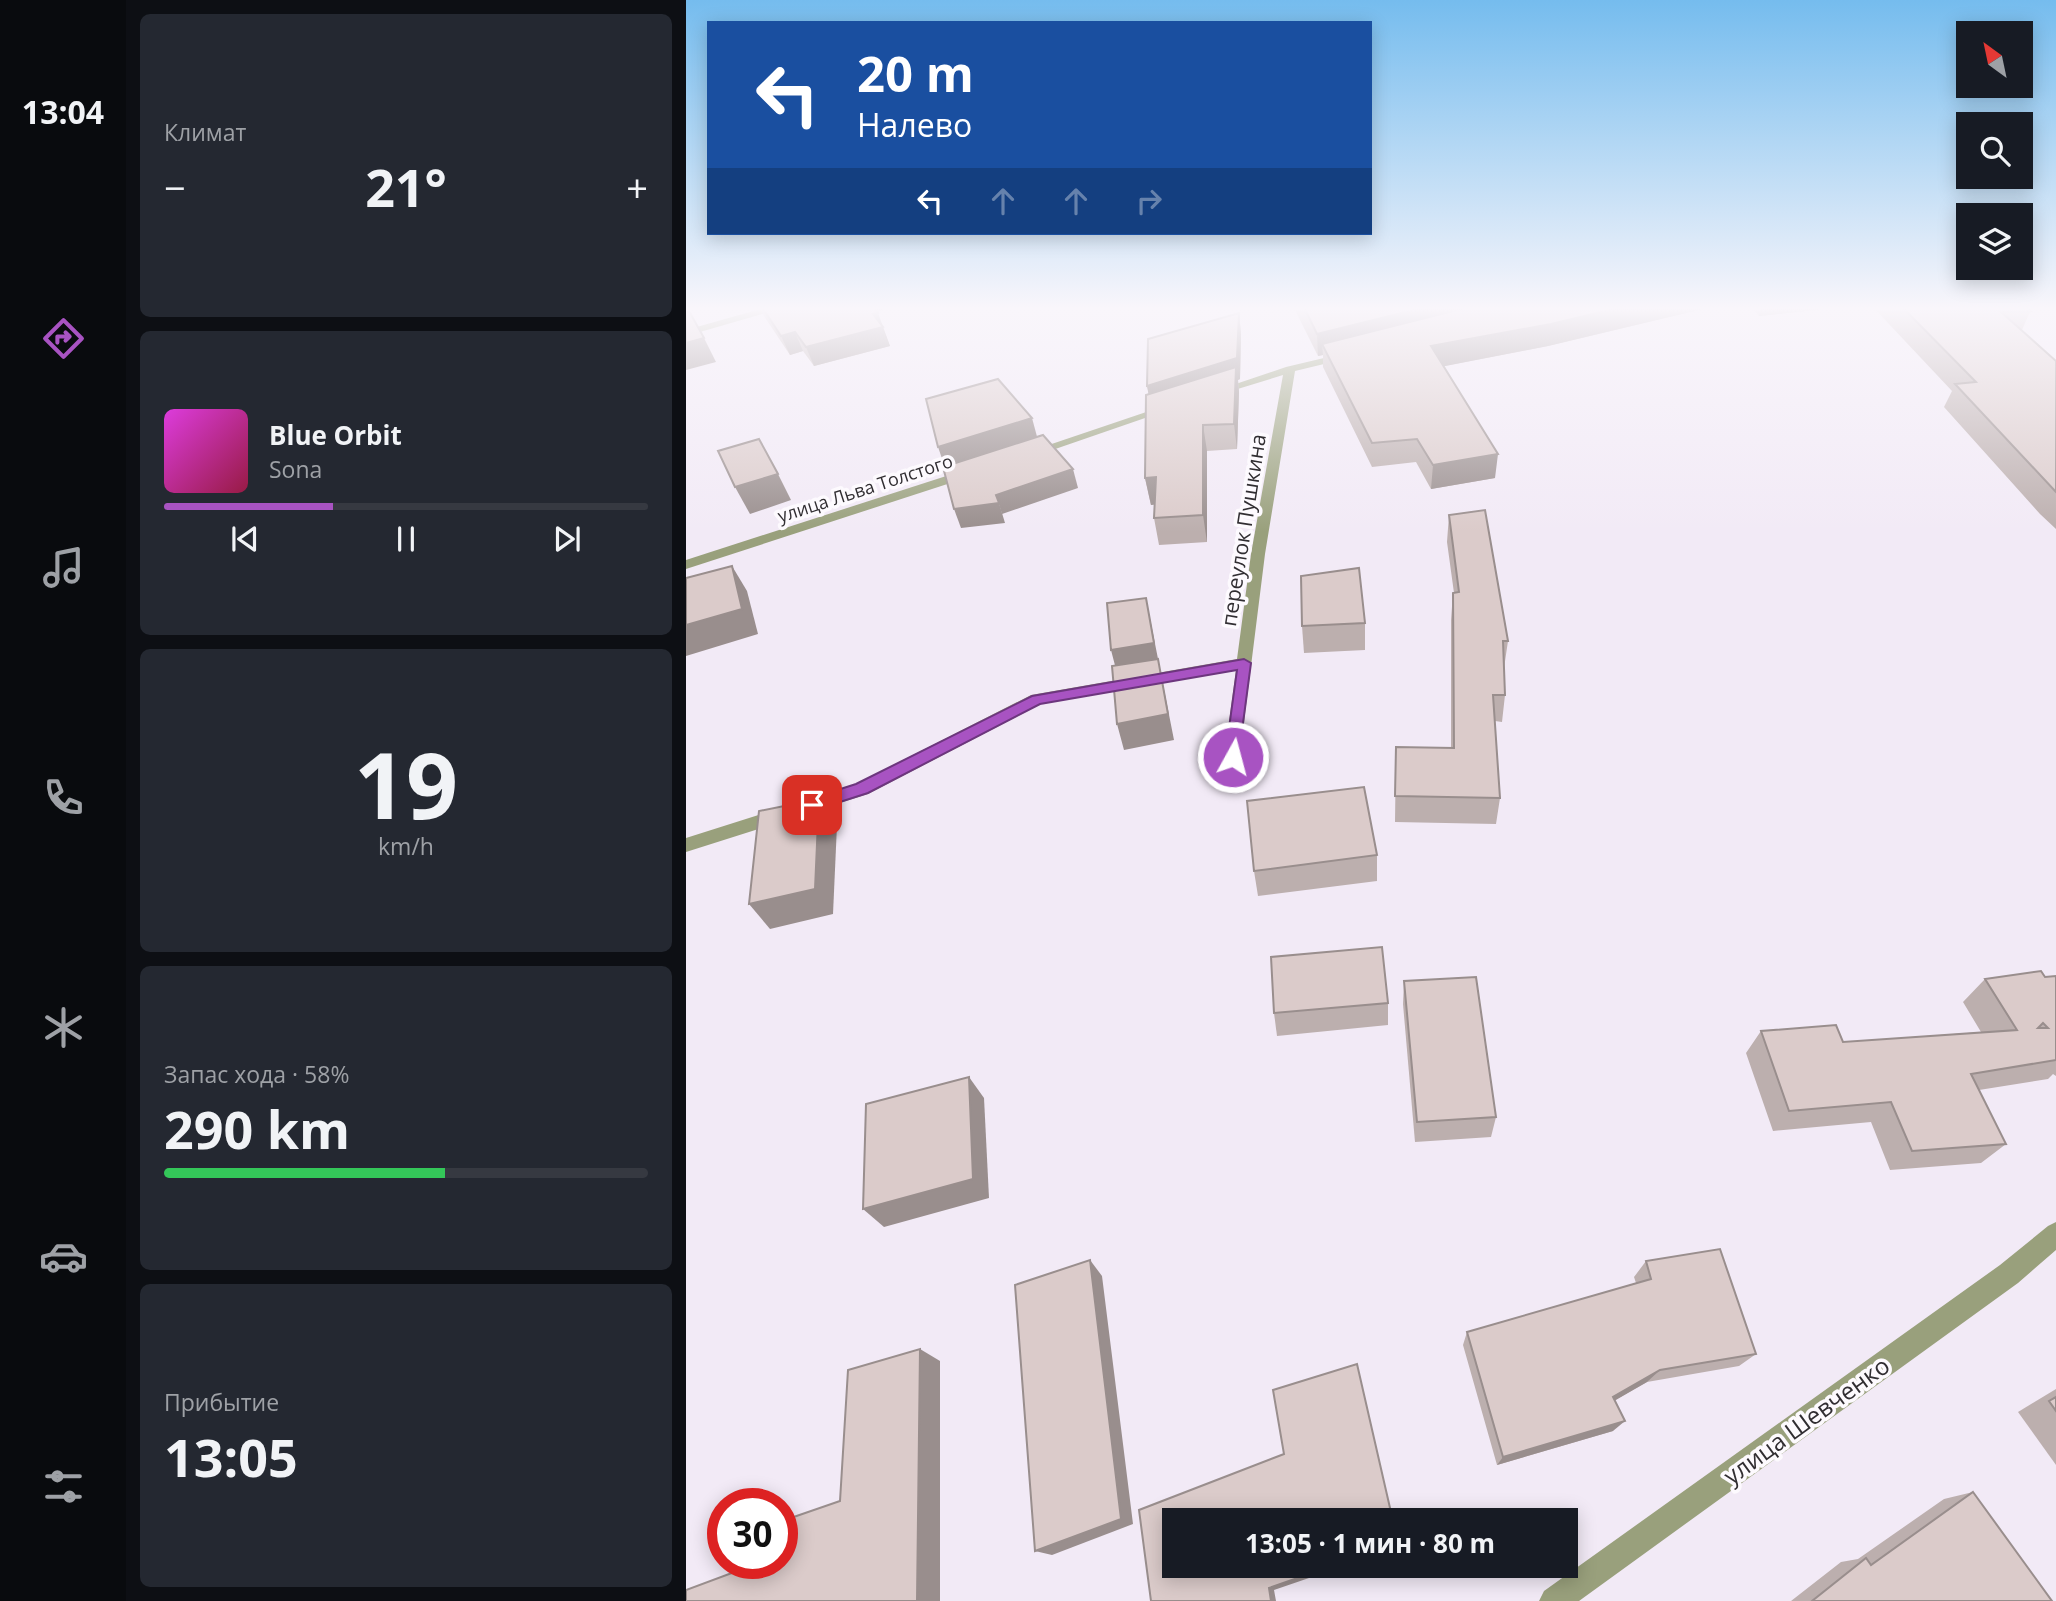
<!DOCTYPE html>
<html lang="ru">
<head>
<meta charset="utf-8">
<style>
  :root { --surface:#171b24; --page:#242831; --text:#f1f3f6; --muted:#9ea1a6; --line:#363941; --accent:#a853c2 }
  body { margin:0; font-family:"Open Sans",sans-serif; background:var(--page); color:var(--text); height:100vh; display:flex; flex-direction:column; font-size:26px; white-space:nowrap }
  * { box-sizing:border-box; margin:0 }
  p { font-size:23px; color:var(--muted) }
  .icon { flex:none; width:38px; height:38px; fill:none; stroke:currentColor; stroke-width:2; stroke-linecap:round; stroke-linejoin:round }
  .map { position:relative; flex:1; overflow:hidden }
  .drawer { display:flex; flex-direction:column; gap:14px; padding:14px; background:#0d0f14; width:560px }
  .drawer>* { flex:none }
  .guide { position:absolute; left:21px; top:21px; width:665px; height:214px; border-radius:0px; box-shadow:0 4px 18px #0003; background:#1a4fa0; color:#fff; overflow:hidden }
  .needle { width:46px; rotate:327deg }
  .tools { position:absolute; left:1270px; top:21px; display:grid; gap:14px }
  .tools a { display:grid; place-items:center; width:77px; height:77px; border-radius:0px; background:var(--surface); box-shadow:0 4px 18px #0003; font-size:35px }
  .speed { position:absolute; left:21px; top:1488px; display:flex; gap:14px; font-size:35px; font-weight:700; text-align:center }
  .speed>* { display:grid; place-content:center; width:91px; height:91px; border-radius:50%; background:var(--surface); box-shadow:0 4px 18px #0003; line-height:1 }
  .speed .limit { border:10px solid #d22; background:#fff; color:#111 }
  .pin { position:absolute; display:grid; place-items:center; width:60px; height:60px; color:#fff; margin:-30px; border-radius:14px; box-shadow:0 4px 10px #0006 }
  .me { position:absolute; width:77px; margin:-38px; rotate:7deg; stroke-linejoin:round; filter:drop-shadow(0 0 5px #0008) }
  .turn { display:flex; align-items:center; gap:24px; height:147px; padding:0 35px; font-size:32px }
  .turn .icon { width:91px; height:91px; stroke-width:2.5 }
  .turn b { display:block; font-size:49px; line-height:60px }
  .lanes { display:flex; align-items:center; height:66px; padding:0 35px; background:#0003; justify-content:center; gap:35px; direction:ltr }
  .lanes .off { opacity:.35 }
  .big { font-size:52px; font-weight:700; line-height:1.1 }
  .drawer .tile { flex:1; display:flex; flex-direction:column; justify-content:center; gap:10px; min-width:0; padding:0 24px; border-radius:10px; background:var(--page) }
  .drawer .dial { align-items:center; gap:0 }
  .dial b { font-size:91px; line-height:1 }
  .song { display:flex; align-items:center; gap:21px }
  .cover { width:84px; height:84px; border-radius:10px; background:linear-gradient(135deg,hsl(300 70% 55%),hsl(340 70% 35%)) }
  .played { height:7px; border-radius:4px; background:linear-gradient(90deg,var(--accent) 35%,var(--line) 35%) }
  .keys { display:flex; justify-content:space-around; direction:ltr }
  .heat { display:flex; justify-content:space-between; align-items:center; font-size:38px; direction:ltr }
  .charge { height:10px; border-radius:5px; background:linear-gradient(90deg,#34c759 58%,var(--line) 0) }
  .trip { position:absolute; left:476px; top:1508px; width:416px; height:70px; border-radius:0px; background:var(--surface); box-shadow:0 4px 18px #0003; font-weight:700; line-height:70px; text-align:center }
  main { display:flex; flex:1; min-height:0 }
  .dock { display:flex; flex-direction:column; width:126px; justify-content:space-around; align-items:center; background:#090b0e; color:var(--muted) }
  .dock .icon { width:49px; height:49px }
  .dock .selected { color:var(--accent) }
  .dock b { font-size:32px; color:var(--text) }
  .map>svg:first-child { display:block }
</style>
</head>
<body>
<main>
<nav class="dock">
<b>13:04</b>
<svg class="icon selected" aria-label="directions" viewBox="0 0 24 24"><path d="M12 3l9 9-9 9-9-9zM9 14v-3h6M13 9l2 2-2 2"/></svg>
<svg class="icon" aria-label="music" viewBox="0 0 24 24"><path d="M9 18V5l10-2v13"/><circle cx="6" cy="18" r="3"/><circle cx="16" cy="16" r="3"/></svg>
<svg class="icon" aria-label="phone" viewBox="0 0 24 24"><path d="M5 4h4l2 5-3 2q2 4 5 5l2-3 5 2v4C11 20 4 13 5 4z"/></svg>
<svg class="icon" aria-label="climate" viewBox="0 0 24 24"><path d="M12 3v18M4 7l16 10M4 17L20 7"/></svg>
<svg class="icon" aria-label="car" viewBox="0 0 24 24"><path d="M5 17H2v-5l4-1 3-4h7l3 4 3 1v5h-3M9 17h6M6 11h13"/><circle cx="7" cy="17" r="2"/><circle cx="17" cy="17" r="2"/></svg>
<svg class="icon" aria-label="filters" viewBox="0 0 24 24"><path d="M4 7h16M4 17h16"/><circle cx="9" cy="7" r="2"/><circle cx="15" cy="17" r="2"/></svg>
</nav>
<section class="drawer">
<div class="tile"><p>Климат</p>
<div class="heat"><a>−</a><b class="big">21°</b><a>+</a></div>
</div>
<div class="tile">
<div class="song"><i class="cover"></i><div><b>Blue Orbit</b><p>Sona</p></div></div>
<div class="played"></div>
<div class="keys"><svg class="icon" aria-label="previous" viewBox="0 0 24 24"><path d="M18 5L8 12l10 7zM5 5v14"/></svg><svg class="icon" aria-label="pause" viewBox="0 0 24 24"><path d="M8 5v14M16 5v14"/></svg><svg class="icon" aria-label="next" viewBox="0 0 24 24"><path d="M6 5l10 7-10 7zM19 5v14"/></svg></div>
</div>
<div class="tile dial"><b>19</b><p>km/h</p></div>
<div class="tile"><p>Запас хода · 58%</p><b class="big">290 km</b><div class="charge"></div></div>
<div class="tile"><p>Прибытие</p><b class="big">13:05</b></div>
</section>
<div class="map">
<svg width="1370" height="1601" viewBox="0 0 1370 1601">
  <rect width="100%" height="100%" fill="#f2eaf6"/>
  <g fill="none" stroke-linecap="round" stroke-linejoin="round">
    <!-- minor -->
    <g fill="#99a07c" fill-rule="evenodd">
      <polygon points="82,307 100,307 0,336 0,330"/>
      <polygon points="659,353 664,356 663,358 609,371 579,554 550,786 538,786 535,781 550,670 355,704 182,794 0,852 0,838 170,784 345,695 551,659 565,554 597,375 532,395 526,392 600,367"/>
      <polygon points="478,406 488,408 349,456 345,457 339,453"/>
      <polygon points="282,469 288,473 286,476 0,569 0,560"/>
      <polygon points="1370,1222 1370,1250 1332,1283 893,1601 853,1601 858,1591 1314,1265 1362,1226"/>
    </g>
  </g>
  <!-- wall -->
  <g fill="#bcafae">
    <polygon points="74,307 207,307 191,312 204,346 128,366 117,351 104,355 78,316"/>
    <polygon points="610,307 1025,307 862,346 758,366 809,478 745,489 730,462 686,467 637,367 637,355 632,356 610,312"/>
    <polygon points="1065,307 1156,307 1073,316"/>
    <polygon points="1187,307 1346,307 1336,330 1370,361 1370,529 1354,514 1258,407 1266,391"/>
    <polygon points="553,313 555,334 554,379 552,380 553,392 551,449 521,451 521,542 473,545 468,518 468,504 465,505 459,478 463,394 461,386"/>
    <polygon points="763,515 822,641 818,668 819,695 816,722 809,721 814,798 810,824 709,822 710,747 765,748 765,620 767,593 768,593 761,542"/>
    <polygon points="679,623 679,650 618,653 616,626"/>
    <polygon points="691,855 691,881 572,896 568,871"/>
    <polygon points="1370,976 1370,1076 1367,1074 1362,1079 1293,1090 1320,1144 1295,1163 1204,1170 1185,1122 1087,1131 1060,1053 1075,1031 1157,1042 1295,1032 1277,1002 1299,979 1359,977"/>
    <polygon points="718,981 810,1117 805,1137 729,1142 717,1004"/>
    <polygon points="702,1003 702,1025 591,1036 588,1013"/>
    <polygon points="960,1261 1070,1354 1053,1366 961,1382 929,1400 927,1431 811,1465 777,1345 781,1332 950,1283 948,1277"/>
    <polygon points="1370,1389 1370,1465 1332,1412"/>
    <polygon points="1287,1492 1366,1601 1105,1601 1155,1562 1172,1559 1258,1499"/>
  </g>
  <!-- shaded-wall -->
  <g fill="#998e8d">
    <polygon points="183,307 207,307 185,313"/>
    <polygon points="740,307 827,307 636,344 637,355 632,356 631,334"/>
    <polygon points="936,307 1025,307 862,346 744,369 745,346"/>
    <polygon points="1076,307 1156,307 1073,316"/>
    <polygon points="192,313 204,346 128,366 120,347 187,314"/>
    <polygon points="553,313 555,334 554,379 552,380 553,392 551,449 548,424 465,408 461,386"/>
    <polygon points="109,332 117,351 104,355 95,336"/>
    <polygon points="18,338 30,362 0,370 0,343"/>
    <polygon points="346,418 353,444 261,473 252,447"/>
    <polygon points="517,425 521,451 521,542 517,515"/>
    <polygon points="812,454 809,478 745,489 747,465"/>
    <polygon points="387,469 392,488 316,514 310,495"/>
    <polygon points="92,474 105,500 64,514 49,487"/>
    <polygon points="470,477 475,504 465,505 459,478"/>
    <polygon points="313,503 319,523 275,528 268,509"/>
    <polygon points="46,566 61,591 72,634 0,656 0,625"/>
    <polygon points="460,598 488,740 438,750 431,724 432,677 425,650"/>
    <polygon points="133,799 151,825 147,914 84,929 63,904"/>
    <polygon points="283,1077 298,1098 303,1198 198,1227 177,1209"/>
    <polygon points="404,1260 416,1276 447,1524 366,1555 349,1551"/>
    <polygon points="234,1349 254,1361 254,1601 231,1601"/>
    <polygon points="974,1370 961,1382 916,1408 927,1397"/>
    <polygon points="939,1421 927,1431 811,1465 817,1457"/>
    <polygon points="646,1566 658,1566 588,1590 590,1601 585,1601 583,1588"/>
  </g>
  <!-- building -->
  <g fill="#dbcbca" stroke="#998e8d" stroke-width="2" fill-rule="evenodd">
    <polygon points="76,307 188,307 192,313 187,314 197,327 120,347 109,332 95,336"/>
    <polygon points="618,307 740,307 631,334"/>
    <polygon points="783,307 936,307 865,324 745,346 812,454 747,465 731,439 686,443 636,344"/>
    <polygon points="1216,307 1341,307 1345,311 1315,312 1370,361 1370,492 1269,384 1290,382"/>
    <polygon points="3,311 18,338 0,343 0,312"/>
    <polygon points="553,313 551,358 461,386 462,339"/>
    <polygon points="550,367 548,424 517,425 517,515 468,518 470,477 459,478 460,395"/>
    <polygon points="312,379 346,418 252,447 240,399"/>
    <polygon points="357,435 387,469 310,495 313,503 268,509 257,467"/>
    <polygon points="73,439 92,474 49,487 32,451"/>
    <polygon points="799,510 822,641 817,641 819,695 807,695 814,798 709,796 710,747 768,748 767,593 773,592 763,515"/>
    <polygon points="46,566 56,609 0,625 0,578"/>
    <polygon points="673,568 679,623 616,626 615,576"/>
    <polygon points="460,598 468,643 425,650 421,603"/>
    <polygon points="472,659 482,714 431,724 426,666"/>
    <polygon points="678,787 691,855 568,871 561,801"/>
    <polygon points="133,799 129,889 63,904 73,811"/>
    <polygon points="696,947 702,1003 588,1013 585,957"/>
    <path d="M1355,971L1359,977L1370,976V1060L1285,1074L1320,1144L1226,1151L1205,1102L1103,1111L1075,1031L1150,1025L1157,1042L1331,1030L1299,979ZM1357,1023L1362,1028H1352Z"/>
    <polygon points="790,977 810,1117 731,1122 718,981"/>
    <polygon points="283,1077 287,1179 177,1209 180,1104"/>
    <polygon points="1034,1249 1070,1354 974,1370 927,1397 939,1421 817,1457 781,1332 965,1279 960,1261"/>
    <polygon points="404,1260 435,1519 349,1551 329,1285"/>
    <polygon points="234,1349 231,1601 0,1601 0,1590 70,1564 70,1563 96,1563 96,1521 154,1501 162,1370"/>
    <polygon points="671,1364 707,1521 488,1521 488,1566 646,1566 583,1588 585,1601 465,1601 453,1510 598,1454 587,1390"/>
    <polygon points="1370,1397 1370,1411 1363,1401"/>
    <polygon points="1287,1492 1366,1601 1126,1601 1180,1558 1185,1565"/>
  </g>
  <!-- sky -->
  <linearGradient id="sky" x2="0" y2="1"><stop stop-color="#75bcee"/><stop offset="0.58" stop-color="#f9f6fb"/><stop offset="1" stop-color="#f9f6fb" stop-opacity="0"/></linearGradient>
  <rect width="1370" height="532" fill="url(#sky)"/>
  <!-- route -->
  <polygon fill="#a853c2" stroke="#6d367e" stroke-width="2" points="558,659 565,663 552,761 541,761 539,757 551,670 354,704 182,793 126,811 118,805 120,800 170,784 346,696"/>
  <g text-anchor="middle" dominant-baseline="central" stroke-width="7" stroke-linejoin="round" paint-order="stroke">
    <!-- far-street labels -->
    <g font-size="18" fill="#312e32" stroke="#fdfafe">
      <text transform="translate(179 488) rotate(-18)">улица Льва Толстого</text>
    </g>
    <!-- street labels -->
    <g font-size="21" fill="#312e32" stroke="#fdfafe">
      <text transform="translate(557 530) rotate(-81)">переулок Пушкина</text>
    </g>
    <!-- near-street labels -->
    <g font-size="24" fill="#312e32" stroke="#fdfafe">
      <text transform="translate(1120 1420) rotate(-36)">улица Шевченко</text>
    </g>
  </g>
</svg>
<div class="tools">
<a><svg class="needle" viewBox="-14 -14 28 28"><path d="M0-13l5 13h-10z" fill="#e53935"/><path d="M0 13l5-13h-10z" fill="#9ea1a6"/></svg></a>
<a><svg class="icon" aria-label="search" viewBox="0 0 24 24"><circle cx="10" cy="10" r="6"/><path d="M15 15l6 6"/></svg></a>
<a><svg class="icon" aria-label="layers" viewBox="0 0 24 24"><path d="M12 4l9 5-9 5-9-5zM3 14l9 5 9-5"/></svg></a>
</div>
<div class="speed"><div class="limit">30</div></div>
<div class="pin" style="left:126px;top:805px;background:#d93025"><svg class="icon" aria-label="arrive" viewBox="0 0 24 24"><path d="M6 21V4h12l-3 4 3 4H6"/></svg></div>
<svg class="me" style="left:547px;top:757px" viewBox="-20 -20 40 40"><circle r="17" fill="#a853c2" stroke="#fff" stroke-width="3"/><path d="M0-11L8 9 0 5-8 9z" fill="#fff"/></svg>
<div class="trip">13:05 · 1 мин · 80 m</div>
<div class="guide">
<div class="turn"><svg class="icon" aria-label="left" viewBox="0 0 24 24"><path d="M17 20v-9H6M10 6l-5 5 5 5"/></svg><div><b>20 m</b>Налево</div></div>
<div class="lanes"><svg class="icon" aria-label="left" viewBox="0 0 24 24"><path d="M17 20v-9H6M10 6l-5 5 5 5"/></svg><svg class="icon off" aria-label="ahead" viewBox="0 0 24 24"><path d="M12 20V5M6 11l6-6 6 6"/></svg><svg class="icon off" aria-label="ahead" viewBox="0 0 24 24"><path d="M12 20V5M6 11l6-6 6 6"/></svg><svg class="icon off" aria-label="right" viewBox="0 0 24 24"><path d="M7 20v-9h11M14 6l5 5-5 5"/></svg></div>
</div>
</div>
</main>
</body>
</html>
